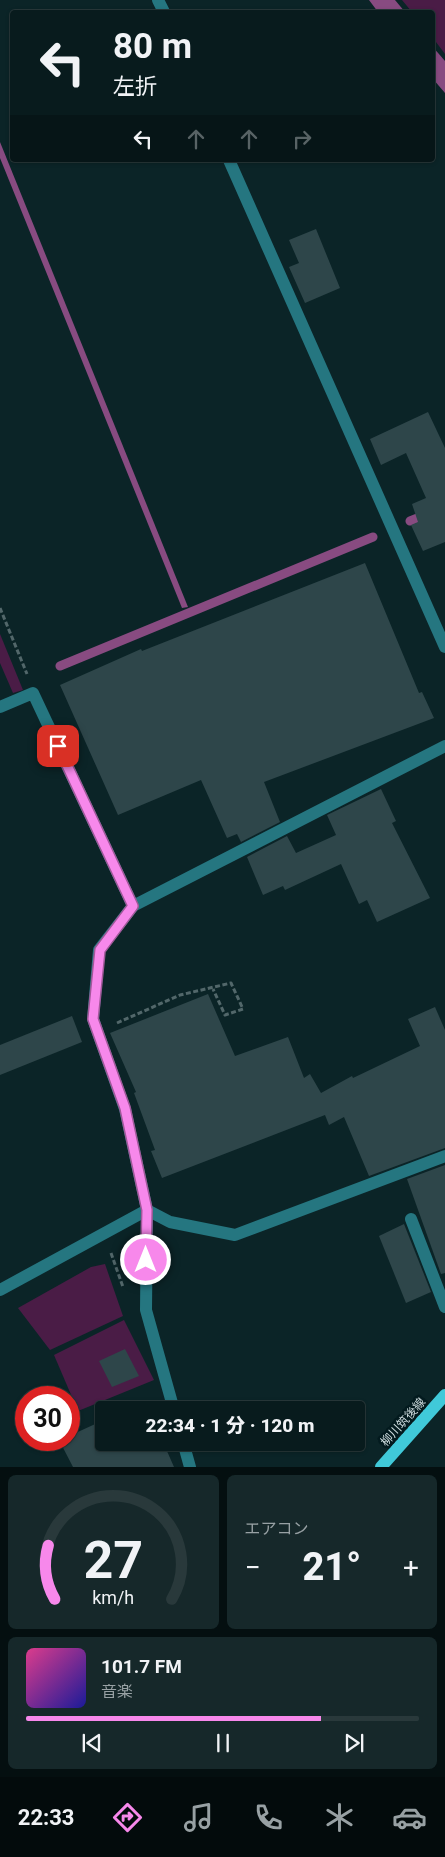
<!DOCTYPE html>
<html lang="ja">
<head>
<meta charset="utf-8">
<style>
  :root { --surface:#081b1d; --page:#16282a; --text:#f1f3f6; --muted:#98a1a4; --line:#29393b; --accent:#f788eb }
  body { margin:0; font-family:Roboto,"Noto Sans JP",sans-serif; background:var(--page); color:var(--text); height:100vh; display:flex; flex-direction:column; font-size:19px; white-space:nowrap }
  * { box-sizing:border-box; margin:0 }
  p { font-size:16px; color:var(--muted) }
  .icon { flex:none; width:28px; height:28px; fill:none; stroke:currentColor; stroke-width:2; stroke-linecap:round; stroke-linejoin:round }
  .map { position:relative; height:1467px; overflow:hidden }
  .sheet { display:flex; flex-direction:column; gap:8px; padding:8px; background:#040f10; flex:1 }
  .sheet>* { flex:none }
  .guide { position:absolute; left:10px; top:10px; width:425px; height:152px; border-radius:5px; box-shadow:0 1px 4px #0004,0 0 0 1px var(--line); background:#081b1d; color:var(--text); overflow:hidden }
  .speed { position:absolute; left:15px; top:1386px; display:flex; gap:10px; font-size:25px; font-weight:700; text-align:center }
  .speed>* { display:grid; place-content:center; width:65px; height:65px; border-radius:50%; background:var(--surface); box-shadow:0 1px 4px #0004,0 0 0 1px var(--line); line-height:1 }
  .speed .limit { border:8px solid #d22; background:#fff; color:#111 }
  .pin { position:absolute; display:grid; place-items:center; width:42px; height:42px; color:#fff; margin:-21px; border-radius:10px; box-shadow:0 2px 8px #0006 }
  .me { position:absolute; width:55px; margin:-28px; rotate:0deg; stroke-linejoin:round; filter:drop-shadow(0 0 4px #0008) }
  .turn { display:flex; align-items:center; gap:18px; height:105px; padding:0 20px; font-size:22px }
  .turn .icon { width:65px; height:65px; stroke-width:2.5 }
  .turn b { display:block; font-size:35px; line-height:42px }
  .lanes { display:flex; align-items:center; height:48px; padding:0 20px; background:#0003; justify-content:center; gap:25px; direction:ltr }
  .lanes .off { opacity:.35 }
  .big { font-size:38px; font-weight:800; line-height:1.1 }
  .sheet .widget { flex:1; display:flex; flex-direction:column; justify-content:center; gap:8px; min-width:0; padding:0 18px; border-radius:8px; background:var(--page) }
  .sheet .dial { align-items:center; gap:0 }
  .dial svg { height:130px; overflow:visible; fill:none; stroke:var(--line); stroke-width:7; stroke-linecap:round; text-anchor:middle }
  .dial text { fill:var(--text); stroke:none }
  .song { display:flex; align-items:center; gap:15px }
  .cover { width:60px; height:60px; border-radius:8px; background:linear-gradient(135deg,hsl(330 70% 55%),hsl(240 70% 35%)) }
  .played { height:5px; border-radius:2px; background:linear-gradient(90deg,var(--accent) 75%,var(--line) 75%) }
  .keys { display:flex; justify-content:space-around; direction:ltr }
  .heat { display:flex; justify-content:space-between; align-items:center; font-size:28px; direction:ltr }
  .sheet .tiles { flex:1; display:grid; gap:8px; grid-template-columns:1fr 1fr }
  .widget:last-child { grid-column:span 2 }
  .trip { position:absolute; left:95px; top:1401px; width:270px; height:50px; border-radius:5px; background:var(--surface); box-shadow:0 1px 4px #0004,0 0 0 1px var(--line); font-weight:800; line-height:50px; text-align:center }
  .menu { display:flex; height:80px; justify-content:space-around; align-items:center; background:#030b0c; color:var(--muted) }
  .menu .icon { width:35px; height:35px }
  .menu .active { color:var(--accent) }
  .menu b { font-size:22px; color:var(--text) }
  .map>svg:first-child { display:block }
</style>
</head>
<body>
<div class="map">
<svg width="445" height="1467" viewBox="0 0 445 1467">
  <rect width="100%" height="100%" fill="#0b2427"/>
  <!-- green -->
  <g fill="#4a1c46">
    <polygon points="402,0 445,0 445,54 433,38 432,12 412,12"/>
    <polygon points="0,634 23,690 13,693 0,663"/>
    <polygon points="105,1264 123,1316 50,1350 18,1308 91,1267"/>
    <polygon points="124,1320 154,1380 78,1411 54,1355"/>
  </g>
  <!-- water -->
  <g fill="#884b81">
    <polygon points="369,0 395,0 405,12 378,12"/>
    <polygon points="432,46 445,61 445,93 433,79"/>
    <polygon points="0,142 188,607 182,608 0,158"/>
  </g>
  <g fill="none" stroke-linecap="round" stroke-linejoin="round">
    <!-- stream -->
    <g stroke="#884b81" stroke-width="9">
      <polyline points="410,521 445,507"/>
      <polyline points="60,666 373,537"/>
    </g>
  </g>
  <!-- building -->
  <g fill="#2e464a">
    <polygon points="316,229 340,288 305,303 289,267 299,263 289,240"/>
    <polygon points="428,412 445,448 445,542 423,551 411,525 418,522 412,504 426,498 406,453 381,465 370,439"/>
    <polygon points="365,563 419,693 422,692 434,718 264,782 280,822 241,842 237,834 227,838 201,780 118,815 60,685 141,649 142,651"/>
    <polygon points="381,789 396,821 392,823 430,898 377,922 367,900 359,904 341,864 285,890 283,886 263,895 247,857 287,836 296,853 336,835 327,815"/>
    <polygon points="208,994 235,1056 288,1037 304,1078 310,1074 321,1093 352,1076 353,1078 420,1046 408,1019 435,1007 445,1030 445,1148 369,1176 344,1117 329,1125 325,1115 162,1178 151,1151 155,1150 134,1093 136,1092 110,1033"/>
    <polygon points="72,1016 82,1042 0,1075 0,1045"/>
    <polygon points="445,1165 445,1273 441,1274 407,1179"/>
    <polygon points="404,1224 431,1292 406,1303 379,1236"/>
    <polygon points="125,1349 139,1376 112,1387 99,1361"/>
    <polygon points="104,1420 104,1442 163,1442 174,1467 73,1467 59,1440 69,1440 69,1436"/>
  </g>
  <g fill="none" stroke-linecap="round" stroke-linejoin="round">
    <!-- path -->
    <g stroke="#52676a" stroke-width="3" stroke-dasharray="5 2.5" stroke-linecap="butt">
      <polyline points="0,608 27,674"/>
      <polyline points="117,1023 180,995 231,983 243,1009 225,1015 213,989"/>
      <polyline points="111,1253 123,1287"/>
    </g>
    <!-- minor -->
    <g stroke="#257680" stroke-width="12">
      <polyline points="158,0 164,12"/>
      <polyline points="229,160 445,647"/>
      <polyline points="0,707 33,693 133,906"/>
      <polyline points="147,1210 170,1222 235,1235 445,1156"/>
      <polyline points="411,1219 445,1307"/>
      <polyline points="0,1290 147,1210"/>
      <polyline points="174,1410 146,1310 147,1210 125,1109 93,1019 99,950 133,906 445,746"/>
      <polyline points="183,1442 190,1467"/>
    </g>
    <!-- major -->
    <polyline stroke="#40c9d9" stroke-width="12" points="381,1467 445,1395"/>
  </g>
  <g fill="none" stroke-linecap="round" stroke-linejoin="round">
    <defs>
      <polyline id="route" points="58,746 133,906 100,950 93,1019 125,1108 147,1210 146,1260"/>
    </defs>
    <!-- route casing -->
    <use href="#route" stroke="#a15899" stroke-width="12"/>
    <!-- route -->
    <use href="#route" stroke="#f788eb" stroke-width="9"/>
  </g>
  <g text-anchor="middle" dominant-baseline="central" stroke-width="5" stroke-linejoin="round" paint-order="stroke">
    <!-- street labels -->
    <g font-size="12" fill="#cedcde" stroke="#031a1e">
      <text transform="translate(403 1422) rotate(-48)">柳川筑後線</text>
    </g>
  </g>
</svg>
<div class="speed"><div class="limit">30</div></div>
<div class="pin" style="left:58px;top:746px;background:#d93025"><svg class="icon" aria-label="arrive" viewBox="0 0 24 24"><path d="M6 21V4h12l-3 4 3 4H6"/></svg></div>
<svg class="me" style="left:146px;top:1260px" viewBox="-20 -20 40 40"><circle r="17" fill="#f788eb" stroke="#fff" stroke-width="3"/><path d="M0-11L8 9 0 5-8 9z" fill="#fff"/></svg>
<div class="trip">22:34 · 1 分 · 120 m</div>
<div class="guide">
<div class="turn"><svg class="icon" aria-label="left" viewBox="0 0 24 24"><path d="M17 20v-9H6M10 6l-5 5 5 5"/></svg><div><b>80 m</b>左折</div></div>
<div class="lanes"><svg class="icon" aria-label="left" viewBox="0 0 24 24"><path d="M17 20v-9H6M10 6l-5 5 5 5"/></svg><svg class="icon off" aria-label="ahead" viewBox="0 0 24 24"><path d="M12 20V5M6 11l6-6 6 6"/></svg><svg class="icon off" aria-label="ahead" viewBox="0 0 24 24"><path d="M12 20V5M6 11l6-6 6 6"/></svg><svg class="icon off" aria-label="right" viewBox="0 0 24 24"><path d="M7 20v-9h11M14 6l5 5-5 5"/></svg></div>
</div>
</div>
<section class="sheet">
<div class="tiles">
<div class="widget dial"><svg viewBox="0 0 100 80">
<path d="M14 69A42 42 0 1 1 86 69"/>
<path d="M14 69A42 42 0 0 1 10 36" stroke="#f788eb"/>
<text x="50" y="56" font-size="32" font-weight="700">27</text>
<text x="50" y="72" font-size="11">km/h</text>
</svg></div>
<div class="widget"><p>エアコン</p>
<div class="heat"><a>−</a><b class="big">21°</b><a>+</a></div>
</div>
<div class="widget">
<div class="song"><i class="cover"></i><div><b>101.7 FM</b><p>音楽</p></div></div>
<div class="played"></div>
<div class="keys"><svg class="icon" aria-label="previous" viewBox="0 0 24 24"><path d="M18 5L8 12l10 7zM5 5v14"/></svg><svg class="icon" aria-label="pause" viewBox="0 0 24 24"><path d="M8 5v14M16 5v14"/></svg><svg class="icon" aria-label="next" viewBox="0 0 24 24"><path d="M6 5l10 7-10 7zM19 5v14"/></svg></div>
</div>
</div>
</section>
<nav class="menu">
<b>22:33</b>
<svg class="icon active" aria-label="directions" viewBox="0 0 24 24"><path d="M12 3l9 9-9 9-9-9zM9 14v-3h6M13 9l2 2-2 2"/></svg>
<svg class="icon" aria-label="music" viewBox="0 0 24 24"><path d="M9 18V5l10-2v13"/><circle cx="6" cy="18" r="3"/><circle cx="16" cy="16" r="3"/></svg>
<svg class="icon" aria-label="phone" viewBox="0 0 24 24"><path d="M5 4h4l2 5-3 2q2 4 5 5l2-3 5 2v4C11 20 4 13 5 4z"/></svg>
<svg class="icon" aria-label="climate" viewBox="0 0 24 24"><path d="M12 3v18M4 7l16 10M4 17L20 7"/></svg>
<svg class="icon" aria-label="car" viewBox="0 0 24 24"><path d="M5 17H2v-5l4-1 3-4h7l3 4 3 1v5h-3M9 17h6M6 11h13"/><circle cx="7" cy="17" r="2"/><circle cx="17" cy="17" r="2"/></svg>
</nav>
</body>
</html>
